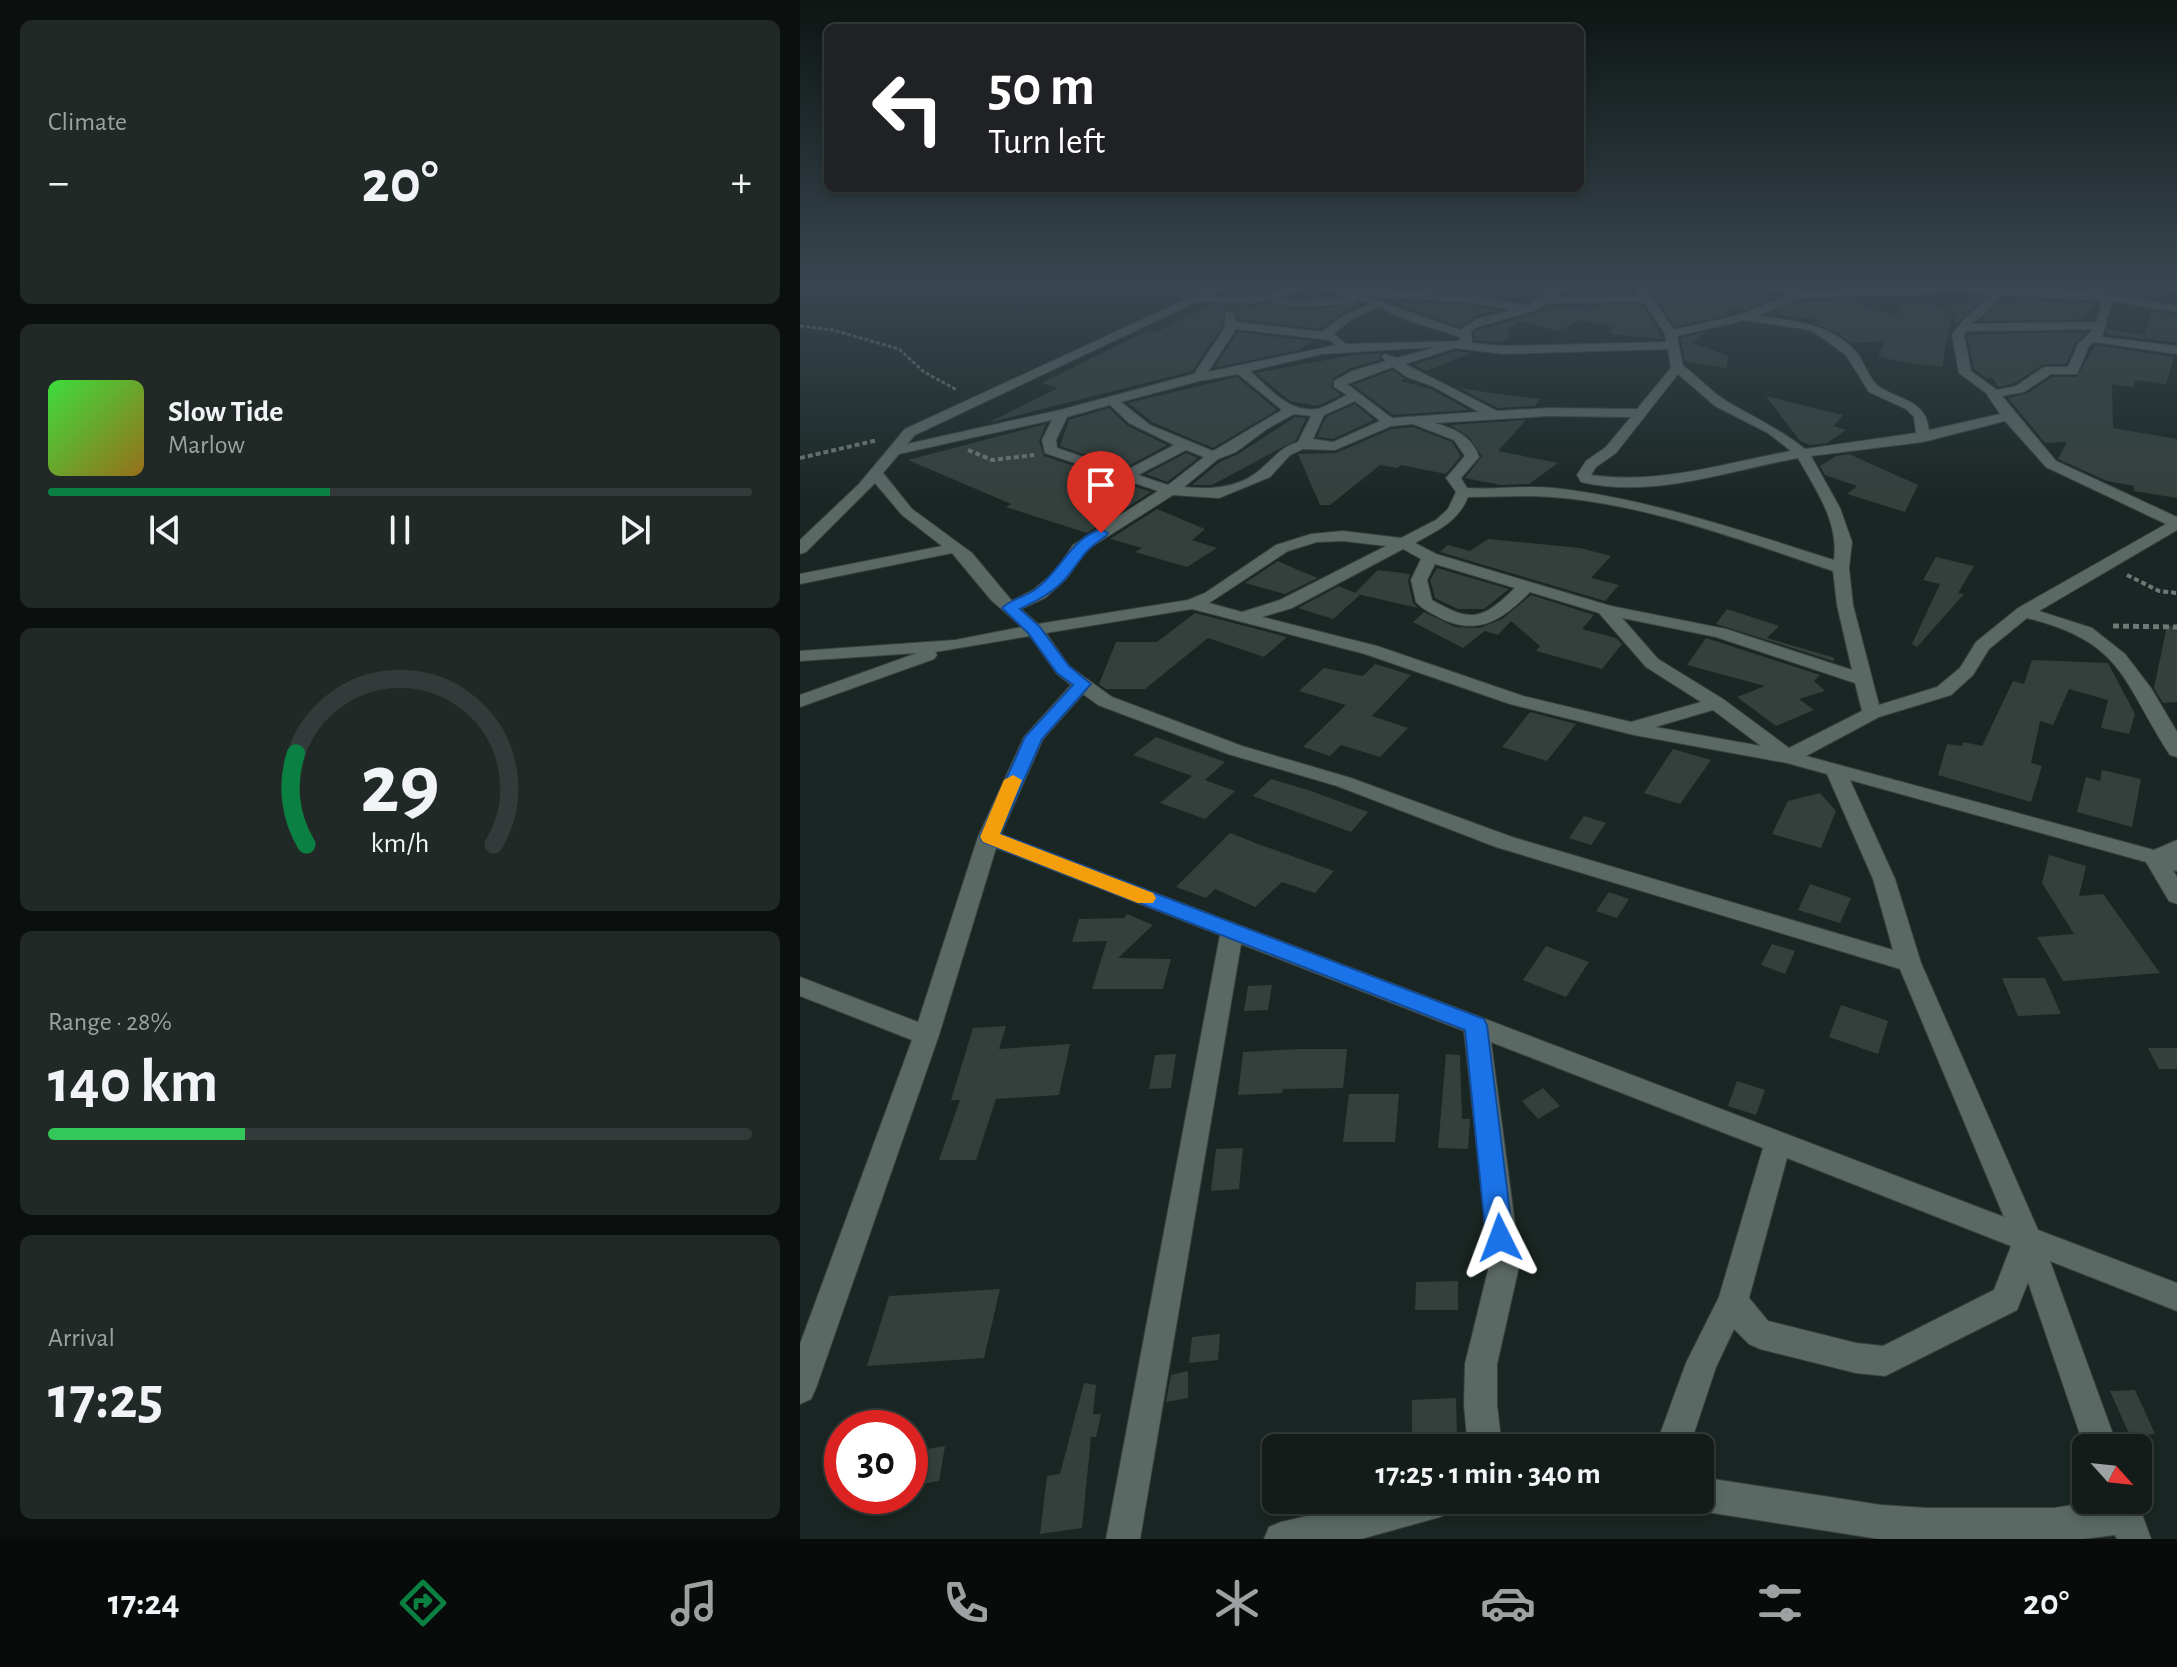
<!DOCTYPE html>
<html lang="en">
<head>
<meta charset="utf-8">
<style>
  :root { --surface:#141c1a; --page:#212927; --text:#f1f3f6; --muted:#9da1a2; --line:#333a39; --accent:#0b8043 }
  body { margin:0; font-family:"Alegreya Sans",sans-serif; background:var(--page); color:var(--text); height:100vh; display:flex; flex-direction:column; font-size:30px; white-space:nowrap }
  * { box-sizing:border-box; margin:0 }
  p { font-size:26px; color:var(--muted) }
  .icon { flex:none; width:44px; height:44px; fill:none; stroke:currentColor; stroke-width:2; stroke-linecap:round; stroke-linejoin:round }
  .map { position:relative; flex:1; overflow:hidden }
  .details { display:flex; flex-direction:column; gap:20px; padding:20px; background:#0b0f0e; width:800px }
  .details>* { flex:none }
  .banner { position:absolute; left:24px; top:24px; width:760px; height:168px; border-radius:12px; box-shadow:0 4px 12px #0003,0 0 0 2px var(--line); background:#202124; color:#fff; overflow:hidden }
  .needle { width:52px; rotate:117deg }
  .buttons { position:absolute; left:1272px; top:1434px; display:grid; gap:16px }
  .buttons a { display:grid; place-items:center; width:80px; height:80px; border-radius:12px; background:var(--surface); box-shadow:0 4px 12px #0003,0 0 0 2px var(--line); font-size:40px }
  .speed { position:absolute; left:24px; top:1410px; display:flex; gap:16px; font-size:40px; font-weight:700; text-align:center }
  .speed>* { display:grid; place-content:center; width:104px; height:104px; border-radius:50%; background:var(--surface); box-shadow:0 4px 12px #0003,0 0 0 2px var(--line); line-height:1 }
  .speed .limit { border:12px solid #d22; background:#fff; color:#111 }
  .pin { position:absolute; display:grid; place-items:center; width:68px; height:68px; color:#fff; margin:-82px -34px; border-radius:50% 50% 50% 0; rotate:-45deg; box-shadow:0 0 8px #0007 }
  .pin .icon { rotate:45deg }
  .me { position:absolute; width:88px; margin:-44px; rotate:357deg; stroke-linejoin:round; filter:drop-shadow(0 0 6px #0008) }
  .turn { display:flex; align-items:center; gap:28px; height:168px; padding:0 32px; font-size:36px }
  .turn .icon { width:104px; height:104px; stroke-width:2.5 }
  .turn b { display:block; font-size:56px; line-height:68px }
  .big { font-size:60px; font-weight:700; line-height:1.1 }
  .details .widget { flex:1; display:flex; flex-direction:column; justify-content:center; gap:12px; min-width:0; padding:0 28px; border-radius:12px; background:var(--page) }
  .details .dial { align-items:center; gap:0 }
  .dial svg { height:208px; overflow:visible; fill:none; stroke:var(--line); stroke-width:7; stroke-linecap:round; text-anchor:middle }
  .dial text { fill:var(--text); stroke:none }
  .song { display:flex; align-items:center; gap:24px }
  .cover { width:96px; height:96px; border-radius:12px; background:linear-gradient(135deg,hsl(120 70% 55%),hsl(40 70% 35%)) }
  .played { height:8px; border-radius:4px; background:linear-gradient(90deg,var(--accent) 40%,var(--line) 40%) }
  .keys { display:flex; justify-content:space-around; direction:ltr }
  .heat { display:flex; justify-content:space-between; align-items:center; font-size:44px; direction:ltr }
  .charge { height:12px; border-radius:6px; background:linear-gradient(90deg,#34c759 28%,var(--line) 0) }
  .trip { position:absolute; left:462px; top:1434px; width:452px; height:80px; border-radius:12px; background:var(--surface); box-shadow:0 4px 12px #0003,0 0 0 2px var(--line); font-weight:700; line-height:80px; text-align:center }
  .menu { display:flex; height:128px; justify-content:space-around; align-items:center; background:#080b0a; color:var(--muted) }
  .menu .icon { width:56px; height:56px }
  .menu .selected { color:var(--accent) }
  .menu b { font-size:36px; color:var(--text) }
  main { display:flex; flex:1; min-height:0 }
  .map>svg:first-child { display:block }
</style>
</head>
<body>
<main>
<section class="details">
<div class="widget"><p>Climate</p>
<div class="heat"><a>−</a><b class="big">20°</b><a>+</a></div>
</div>
<div class="widget">
<div class="song"><i class="cover"></i><div><b>Slow Tide</b><p>Marlow</p></div></div>
<div class="played"></div>
<div class="keys"><svg class="icon" aria-label="previous" viewBox="0 0 24 24"><path d="M18 5L8 12l10 7zM5 5v14"/></svg><svg class="icon" aria-label="pause" viewBox="0 0 24 24"><path d="M8 5v14M16 5v14"/></svg><svg class="icon" aria-label="next" viewBox="0 0 24 24"><path d="M6 5l10 7-10 7zM19 5v14"/></svg></div>
</div>
<div class="widget dial"><svg viewBox="0 0 100 80">
<path d="M14 69A42 42 0 1 1 86 69"/>
<path d="M14 69A42 42 0 0 1 10 34" stroke="#0b8043"/>
<text x="50" y="56" font-size="32" font-weight="700">29</text>
<text x="50" y="72" font-size="11">km/h</text>
</svg></div>
<div class="widget"><p>Range · 28%</p><b class="big">140 km</b><div class="charge"></div></div>
<div class="widget"><p>Arrival</p><b class="big">17:25</b></div>
</section>
<div class="map">
<svg width="1377" height="1539" viewBox="0 0 1377 1539">
  <rect width="100%" height="100%" fill="#1a2623"/>
  <!-- building -->
  <g fill="#33403c">
    <polygon points="575,286 646,286 687,296 674,294"/>
    <polygon points="879,292 943,300 982,295 946,310 935,308 927,315 875,327 853,295"/>
    <polygon points="1053,299 1073,310 1097,316 1104,302 1150,308 1148,302 1164,304 1166,299 1180,300 1156,324 1152,312 1142,367 1100,362 1078,356 1086,341 1052,343 1036,332 1013,323 1019,320 972,313 1003,301"/>
    <polygon points="1217,299 1288,303 1295,304 1284,319 1180,321 1199,302 1218,305"/>
    <polygon points="587,300 674,306 698,310 676,316 660,327"/>
    <polygon points="469,303 497,310 561,304 540,314 521,329 439,319 436,310 426,309 421,328 392,371 188,423 258,388 242,383 349,330 357,332 412,305 455,306"/>
    <polygon points="800,305 842,305 863,339 810,334 815,326 779,320 759,331 719,321 707,330 709,338 698,342 675,340 674,333 678,330 734,314 749,306 790,311"/>
    <polygon points="1351,311 1377,315 1377,343 1306,334 1307,329 1345,335"/>
    <polygon points="438,332 512,341 499,350 414,368"/>
    <polygon points="906,332 892,343 929,356 926,368 885,361 881,338"/>
    <polygon points="1286,332 1275,343 1266,364 1242,365 1215,383 1198,387 1193,378 1186,378 1174,369 1167,335"/>
    <polygon points="1295,345 1374,357 1366,384 1336,380 1333,387 1312,384 1313,428 1377,439 1377,498 1334,491 1334,486 1307,481 1258,459 1267,442 1245,443 1208,398 1226,394 1252,377 1277,377"/>
    <polygon points="655,351 671,353 626,371 613,365"/>
    <polygon points="581,353 580,360 551,368 533,378 531,387 541,395 517,406 490,401 456,373 553,355"/>
    <polygon points="593,370 605,379 601,381 631,389 669,410 593,415 553,385"/>
    <polygon points="437,377 477,410 413,448 352,422 328,403"/>
    <polygon points="659,388 699,394 740,399 735,406 698,408"/>
    <polygon points="966,396 1043,415 1034,426 1046,430 1027,443 1010,445 1000,441"/>
    <polygon points="555,404 574,420 533,439 517,437 526,417"/>
    <polygon points="309,408 328,426 367,445 325,468 260,446 269,420"/>
    <polygon points="495,417 506,418 496,440 412,485 392,485 420,462 438,454"/>
    <polygon points="726,420 698,451 758,463 729,484 701,485 665,478 682,456 669,437 650,425"/>
    <polygon points="246,424 239,441 244,456 351,492 287,533 206,507 211,504 108,460"/>
    <polygon points="613,427 652,442 661,456 646,474 601,465 597,468 580,465 530,505 520,505 498,454 536,453 592,429"/>
    <polygon points="386,453 398,458 367,482 346,474"/>
    <polygon points="1049,454 1118,485 1105,512 1047,494 1057,486 1025,475 1020,466 1036,456"/>
    <polygon points="357,509 405,529 392,540 417,548 387,567 335,552 342,548 310,539"/>
    <polygon points="688,539 780,548 811,556 791,578 819,585 805,601 640,552 648,545 670,551"/>
    <polygon points="1136,557 1174,566 1158,593 1164,594 1117,647 1112,644 1140,584 1123,580"/>
    <polygon points="478,561 500,571 518,578 485,594 445,583"/>
    <polygon points="637,568 709,589 684,609 658,609 635,598 630,580"/>
    <polygon points="578,570 610,574 608,581 613,603 618,608 557,594 560,595 533,619 498,608 539,586 555,593"/>
    <polygon points="731,595 794,615 782,629 816,638 822,644 802,669 736,651 740,646 711,621 698,635 685,631 663,648 613,622 624,612 655,627 680,628 702,619"/>
    <polygon points="927,609 979,626 967,638 1035,658 1033,661 916,624"/>
    <polygon points="395,613 487,637 464,657 408,638 345,689 306,689 299,684 316,642 357,642"/>
    <polygon points="1367,626 1377,627 1377,702 1363,703 1354,688"/>
    <polygon points="906,638 1020,675 1014,681 1025,691 999,699 1014,710 976,726 937,697 965,686 887,665"/>
    <polygon points="1232,660 1308,663 1335,714 1329,734 1301,728 1308,700 1269,689 1253,725 1240,721 1231,763 1242,766 1231,802 1138,775 1147,744 1162,746 1163,742 1182,746 1213,681 1224,684"/>
    <polygon points="575,664 611,675 572,716 608,728 580,757 541,745 530,756 503,747 546,705 499,691 524,668 563,676"/>
    <polygon points="730,712 776,724 747,761 702,747"/>
    <polygon points="356,737 425,762 405,780 435,791 405,819 360,803 392,776 333,755"/>
    <polygon points="873,749 911,760 880,804 844,793"/>
    <polygon points="1302,770 1341,779 1332,827 1277,812 1286,777 1300,781"/>
    <polygon points="471,779 511,791 568,812 551,832 453,796"/>
    <polygon points="1020,793 1036,811 1021,848 972,834 988,801"/>
    <polygon points="784,816 806,823 791,845 769,838"/>
    <polygon points="430,833 458,844 534,871 515,893 482,882 455,907 415,889 406,898 376,887"/>
    <polygon points="1249,855 1286,866 1279,896 1303,894 1360,973 1263,981 1237,937 1274,934 1242,883"/>
    <polygon points="1010,884 1051,898 1040,923 998,910"/>
    <polygon points="809,892 829,899 817,918 796,911"/>
    <polygon points="327,914 353,925 318,958 371,959 363,989 292,989 307,941 272,942 279,919 324,918"/>
    <polygon points="972,944 995,951 985,974 961,965"/>
    <polygon points="746,946 789,962 766,997 723,980"/>
    <polygon points="1202,978 1245,978 1261,1014 1218,1016"/>
    <polygon points="472,985 468,1010 444,1011 448,986"/>
    <polygon points="1041,1005 1088,1021 1078,1054 1029,1037"/>
    <polygon points="206,1026 199,1049 270,1044 259,1095 196,1099 176,1160 139,1160 160,1100 151,1100 173,1028"/>
    <polygon points="1348,1048 1377,1048 1377,1069 1359,1069"/>
    <polygon points="500,1049 547,1049 543,1088 483,1089 482,1093 438,1095 443,1052"/>
    <polygon points="376,1054 371,1088 349,1089 355,1055"/>
    <polygon points="646,1054 660,1055 662,1119 670,1119 668,1149 638,1148"/>
    <polygon points="937,1081 965,1090 956,1115 928,1106"/>
    <polygon points="743,1088 760,1106 738,1119 722,1101"/>
    <polygon points="549,1094 599,1094 595,1142 543,1142"/>
    <polygon points="443,1148 439,1189 411,1191 416,1149"/>
    <polygon points="658,1281 658,1310 615,1310 616,1282"/>
    <polygon points="200,1289 184,1358 67,1366 89,1296"/>
    <polygon points="420,1334 418,1360 389,1363 392,1337"/>
    <polygon points="388,1371 388,1398 366,1402 371,1375"/>
    <polygon points="284,1383 296,1385 293,1414 301,1414 296,1437 291,1437 282,1528 240,1534 247,1476 260,1474"/>
    <polygon points="1335,1390 1355,1434 1330,1436 1310,1391"/>
    <polygon points="656,1398 657,1437 612,1439 612,1400"/>
    <polygon points="145,1446 139,1481 110,1486 110,1452"/>
  </g>
  <g fill="none" stroke-linecap="round" stroke-linejoin="round">
    <defs>
      <g id="minor">
        <path d="M415,286H429L409,297H455L496,286H515L477,298L497,301L550,298L516,286H533L674,297L728,305L756,286H768L757,297L840,296L835,288L844,286L874,330L943,314L992,294L957,286H983L1003,292L1202,286L1293,293L1291,291L1296,288L1311,295L1377,306V312L1312,301L1302,337L1377,346V354L1294,342L1289,346L1277,374H1251L1224,392L1202,396L1256,461L1377,517V530L1239,611L1292,628L1325,654L1351,688L1377,732V757L1370,755C1322,681 1324,642 1227,618L1189,649L1173,675L1151,695L1079,717L1006,756L1354,850L1377,840V871L1373,870L1377,877V904L1369,901L1346,862L1050,780L1095,879L1121,963L1238,1230L1377,1283V1311L1250,1261L1318,1448H1286V1452L1228,1282L1217,1310L1085,1376L1056,1373L960,1349L949,1344L934,1329L916,1367L889,1448H855L886,1363L919,1297L963,1148L691,1042L720,1262L697,1364V1405L702,1448H668L664,1405L665,1364L690,1262L664,1031L441,944L340,1539H306L420,935L196,848L139,1035L16,1388L11,1399L0,1404V1344L112,1040L0,996V977L118,1022L178,837L224,737L271,685L257,674L230,636L135,652L137,655L134,659L0,707V695L117,653L0,661V651L155,640L222,627L191,600L152,553L0,584V574L142,546L102,515L75,483L6,552L0,554V540L59,484L105,429ZM1160,292L1190,294C1177,310 1162,318 1152,335L1159,373L1186,393L1200,414L1129,430C1126,401 1103,401 1081,388C1069,381 1065,362 1056,352C1031,323 994,321 958,316L1002,298ZM1201,295L1302,301L1297,322L1170,324L1185,314ZM566,296L674,303L712,310L677,319L660,330ZM472,299V303L497,307L552,304L557,300L570,304L542,316L522,332L436,322L434,312H426L424,329L394,374L260,410L107,444L115,435L396,302L455,303ZM844,302L865,334L866,342L703,346L672,343L671,331L677,327L733,311L748,303ZM580,307L598,317L660,337V341L546,344L534,334L550,320ZM945,320L1011,330L1046,355L1069,392L1106,409L1114,417L1116,433L1005,449C980,429 955,418 928,402C912,393 899,377 883,366L877,336ZM436,329L529,340L536,345L408,372ZM1294,329L1278,344L1268,367H1244L1216,386L1197,390L1171,371L1164,335L1166,331ZM637,347L597,358L584,354L582,357L586,361L552,371L534,381V387L547,395C538,399 526,407 517,409C489,413 469,388 450,371L522,354ZM655,348L703,354L868,349L871,368L837,409L749,408L697,411L605,364ZM593,367L607,377L632,386L679,412L592,418L547,384ZM438,374L482,410L413,451L350,425L321,402L399,381ZM878,374L915,406L968,433L991,451C924,463 860,485 791,475L796,467L816,453ZM555,401L580,421L533,442L513,439L524,415ZM310,405L329,423L374,445L325,471L257,448L256,440L267,417ZM494,414L511,416L498,442C481,447 475,457 462,468C441,488 412,490 384,487L418,459L436,452L467,429ZM749,416L831,417L806,447L786,461L777,475L781,482C853,499 927,471 998,458C1016,490 1039,522 1034,560C942,531 850,499 754,488C725,485 696,490 667,488L661,478L679,457C672,436 655,429 635,423ZM252,420L242,440L245,453L358,491L273,545L255,572L233,590L212,601L172,553L112,509L83,473L99,454ZM1205,421L1246,467L1366,524L1218,608L1176,642L1160,668L1137,687L1079,705L1053,605L1049,568L1052,542L1040,508L1011,456L1123,442ZM613,424L654,440L665,456L646,478L656,492L648,509L636,520L601,538L543,531L511,534L476,545L405,593L388,600L238,624L221,609L245,598L267,578L285,551L373,495L419,498L470,477L490,455L503,449L535,450L591,426ZM386,450L404,457L368,485L338,475ZM732,496C835,499 937,539 1033,571L1037,605L1052,670L926,629L811,606L636,554L615,543C638,530 658,522 668,497ZM543,541L586,546L480,600L442,612L409,603L488,551L517,542ZM603,549L621,559L611,580L616,602C622,609 633,614 642,619C680,636 703,619 730,592L799,613L846,667L901,702L831,722L723,696L577,646L462,617L492,608ZM635,564L715,588C682,620 672,623 632,600L627,580ZM392,609L565,654L710,704L834,735L987,763L1027,774L1073,879L1093,950L712,837L551,778L442,746L312,697L269,666L246,633ZM822,618L916,637L1055,683L1062,711L989,748L923,699L858,659ZM283,694L298,705L428,754L537,786L696,847L1100,969L1204,1217L201,834L243,739ZM913,710L961,746L855,727ZM987,1158L1211,1246L1194,1290L1083,1346L1056,1343L968,1321L949,1298Z"/>
        <polygon points="1368,286 1377,286 1377,292"/>
        <polygon points="900,1477 1081,1505 1127,1508 1254,1508 1303,1500 1337,1500 1351,1539 1317,1539 1315,1535 1283,1539 1079,1539 900,1511 888,1506 885,1500 900,1500"/>
        <polygon points="577,1500 657,1500 652,1512 640,1517 561,1539 464,1539 469,1527 481,1522"/>
      </g>
    </defs>
    <!-- minor casing -->
    <use href="#minor" stroke="#38413f" stroke-width="2"/>
    <!-- path-far2 -->
    <g stroke="#6e7876" stroke-width="3" stroke-dasharray="4 2" stroke-linecap="butt">
      <polyline points="1,286 46,286"/>
      <polyline points="0,326 33,330 99,349 124,372 157,390"/>
    </g>
    <!-- path-far1 -->
    <g stroke="#6e7876" stroke-width="4" stroke-dasharray="5 3" stroke-linecap="butt">
      <polyline points="168,450 192,460 234,455"/>
      <polyline points="0,458 78,440"/>
      <polyline points="1327,575 1359,591 1377,593"/>
    </g>
    <!-- path -->
    <polyline stroke="#6e7876" stroke-width="5" stroke-dasharray="6 4" stroke-linecap="butt" points="1313,626 1377,627"/>
    <!-- minor -->
    <use href="#minor" fill="#5b6965" fill-rule="evenodd"/>
  </g>
  <!-- sky -->
  <linearGradient id="sky" x2="0" y2="1"><stop stop-color="#0e1513"/><stop offset="0.57" stop-color="#384750"/><stop offset="1" stop-color="#384750" stop-opacity="0"/></linearGradient>
  <rect width="1377" height="502" fill="url(#sky)"/>
  <!-- route -->
  <path fill="#1a73e8" stroke="#114b97" stroke-width="2" d="M301,529L308,533L306,536C282,552 284,556 267,577C254,592 238,600 220,609L239,626L269,666L291,684L242,739L200,834L684,1019L687,1025L713,1238L709,1247L700,1250L690,1247L686,1238L665,1030L183,842L180,837L225,737L273,685L257,673L228,633L202,608C211,599 225,597 236,589C261,571 270,539 301,529Z"/>
  <!-- slow -->
  <polygon fill="#f59e0b" points="213,775 222,780 200,834 353,893 356,898 353,903 338,903 183,842 180,837 204,780"/>
</svg>
<div class="buttons">
<a><svg class="needle" viewBox="-14 -14 28 28"><path d="M0-13l5 13h-10z" fill="#e53935"/><path d="M0 13l5-13h-10z" fill="#9da1a2"/></svg></a>
</div>
<div class="speed"><div class="limit">30</div></div>
<div class="pin" style="left:301px;top:533px;background:#d93025"><svg class="icon" aria-label="arrive" viewBox="0 0 24 24"><path d="M6 21V4h12l-3 4 3 4H6"/></svg></div>
<svg class="me" style="left:700px;top:1238px" viewBox="-20 -20 40 40"><path d="M0-17L14 15 0 8-14 15z" fill="#1a73e8" stroke="#fff" stroke-width="4"/></svg>
<div class="trip">17:25 · 1 min · 340 m</div>
<div class="banner">
<div class="turn"><svg class="icon" aria-label="left" viewBox="0 0 24 24"><path d="M17 20v-9H6M10 6l-5 5 5 5"/></svg><div><b>50 m</b>Turn left</div></div>
</div>
</div>
</main>
<nav class="menu">
<b>17:24</b>
<svg class="icon selected" aria-label="directions" viewBox="0 0 24 24"><path d="M12 3l9 9-9 9-9-9zM9 14v-3h6M13 9l2 2-2 2"/></svg>
<svg class="icon" aria-label="music" viewBox="0 0 24 24"><path d="M9 18V5l10-2v13"/><circle cx="6" cy="18" r="3"/><circle cx="16" cy="16" r="3"/></svg>
<svg class="icon" aria-label="phone" viewBox="0 0 24 24"><path d="M5 4h4l2 5-3 2q2 4 5 5l2-3 5 2v4C11 20 4 13 5 4z"/></svg>
<svg class="icon" aria-label="climate" viewBox="0 0 24 24"><path d="M12 3v18M4 7l16 10M4 17L20 7"/></svg>
<svg class="icon" aria-label="car" viewBox="0 0 24 24"><path d="M5 17H2v-5l4-1 3-4h7l3 4 3 1v5h-3M9 17h6M6 11h13"/><circle cx="7" cy="17" r="2"/><circle cx="17" cy="17" r="2"/></svg>
<svg class="icon" aria-label="filters" viewBox="0 0 24 24"><path d="M4 7h16M4 17h16"/><circle cx="9" cy="7" r="2"/><circle cx="15" cy="17" r="2"/></svg>
<b>20°</b>
</nav>
</body>
</html>
